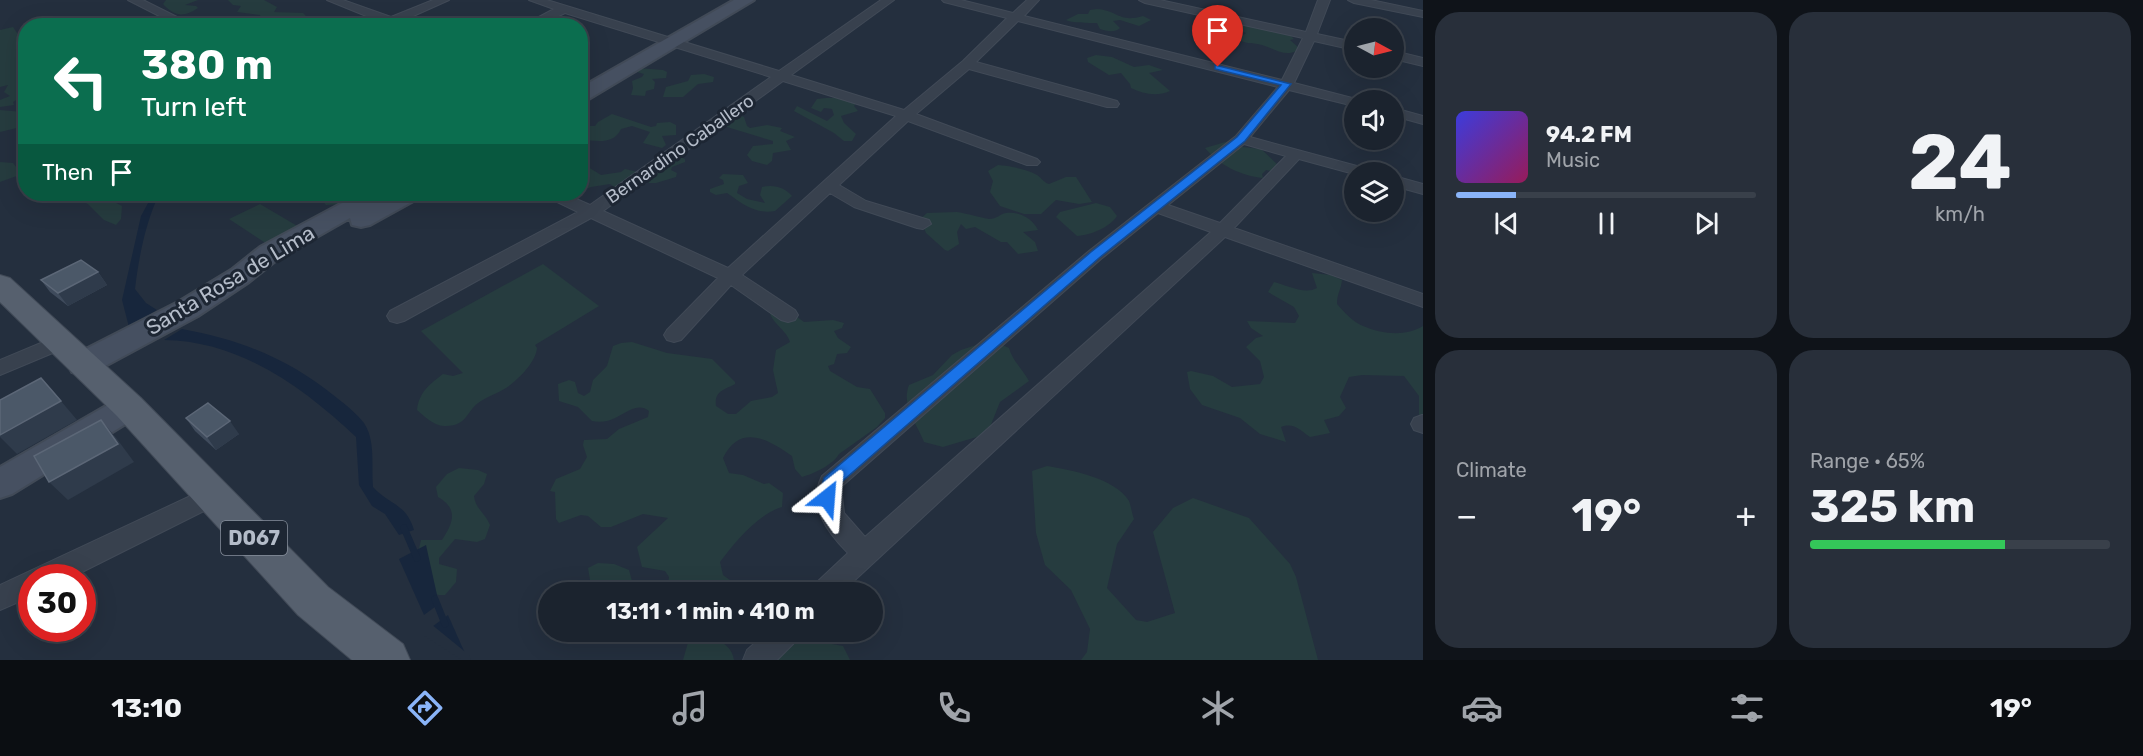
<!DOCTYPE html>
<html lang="en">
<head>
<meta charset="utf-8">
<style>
  :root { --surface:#1b232e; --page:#282f3a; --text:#f1f3f6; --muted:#a0a4aa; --line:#39404a; --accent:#8ab4f8 }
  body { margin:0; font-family:Rubik,sans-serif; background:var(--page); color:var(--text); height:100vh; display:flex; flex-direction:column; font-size:22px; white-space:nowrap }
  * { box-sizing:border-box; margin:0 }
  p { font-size:20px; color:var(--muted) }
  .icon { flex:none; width:33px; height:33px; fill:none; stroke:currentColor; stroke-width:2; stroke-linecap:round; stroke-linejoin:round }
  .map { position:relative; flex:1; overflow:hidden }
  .drawer { display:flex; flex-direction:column; gap:12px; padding:12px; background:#0f1319; width:720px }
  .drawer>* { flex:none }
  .hud { position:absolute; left:18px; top:18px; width:570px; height:183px; border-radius:24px; box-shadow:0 6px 24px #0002,0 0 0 2px var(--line); background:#0b6e4f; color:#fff; overflow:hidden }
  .needle { width:39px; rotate:97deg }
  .controls { position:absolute; left:1344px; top:18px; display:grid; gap:12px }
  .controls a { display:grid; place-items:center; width:60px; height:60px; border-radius:50%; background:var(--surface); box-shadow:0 6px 24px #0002,0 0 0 2px var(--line); font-size:30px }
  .speed { position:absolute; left:18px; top:564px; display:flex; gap:12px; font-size:30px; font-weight:700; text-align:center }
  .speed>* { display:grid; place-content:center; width:78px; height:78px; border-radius:50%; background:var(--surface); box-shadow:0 6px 24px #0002,0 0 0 2px var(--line); line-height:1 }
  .speed .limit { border:9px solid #d22; background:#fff; color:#111 }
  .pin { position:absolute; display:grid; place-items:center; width:51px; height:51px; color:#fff; margin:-62px -26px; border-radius:50% 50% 50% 0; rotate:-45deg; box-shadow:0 0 6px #0007 }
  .pin .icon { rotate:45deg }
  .me { position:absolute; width:66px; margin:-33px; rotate:28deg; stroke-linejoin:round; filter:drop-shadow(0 0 4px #0008) }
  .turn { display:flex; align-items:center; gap:21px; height:126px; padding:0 24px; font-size:27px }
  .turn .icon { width:78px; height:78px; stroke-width:2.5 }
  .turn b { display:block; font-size:42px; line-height:51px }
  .then { display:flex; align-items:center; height:57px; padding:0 24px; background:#0003; gap:12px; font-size:22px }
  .big { font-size:45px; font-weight:700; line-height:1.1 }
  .drawer .widget { flex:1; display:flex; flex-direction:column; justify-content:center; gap:9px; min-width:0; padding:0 21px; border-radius:24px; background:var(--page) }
  .drawer .dial { align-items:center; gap:0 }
  .dial b { font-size:78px; line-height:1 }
  .song { display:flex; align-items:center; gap:18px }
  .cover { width:72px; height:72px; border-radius:9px; background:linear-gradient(135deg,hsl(240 70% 55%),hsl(330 70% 35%)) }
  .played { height:6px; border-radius:3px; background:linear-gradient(90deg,var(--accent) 20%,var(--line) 20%) }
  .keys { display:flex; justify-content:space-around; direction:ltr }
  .heat { display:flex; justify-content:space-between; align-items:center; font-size:33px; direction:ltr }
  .charge { height:9px; border-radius:4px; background:linear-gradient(90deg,#34c759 65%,var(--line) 0) }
  .drawer .tiles { flex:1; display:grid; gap:12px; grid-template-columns:repeat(2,1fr) }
  .trip { position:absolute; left:538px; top:582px; width:345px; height:60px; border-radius:30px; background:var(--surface); box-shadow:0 6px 24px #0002,0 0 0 2px var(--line); font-weight:700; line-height:60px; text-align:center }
  .dock { display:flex; height:96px; justify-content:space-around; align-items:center; background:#0b0e12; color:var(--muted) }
  .dock .icon { width:42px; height:42px }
  .dock .active { color:var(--accent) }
  .dock b { font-size:27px; color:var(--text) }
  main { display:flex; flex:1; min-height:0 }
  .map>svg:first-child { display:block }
</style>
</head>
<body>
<main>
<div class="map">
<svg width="1423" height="660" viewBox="0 0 1423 660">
  <rect width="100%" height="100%" fill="#242f3e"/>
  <!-- green -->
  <g fill="#263c3f">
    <path d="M166,0H198L185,5L196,6L198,8C184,18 174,16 163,4Z"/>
    <polygon points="228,0 264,0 277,7 274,12 303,13 306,16 282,22 281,25 264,25 260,15 237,12 241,6 233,5"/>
    <path d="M1097,9C1119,11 1119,23 1143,16L1151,20L1139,26L1120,20L1113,21L1120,28C1115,33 1106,31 1100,29L1097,23C1089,23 1071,23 1066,20L1078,14H1088L1090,10Z"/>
    <path d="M1237,23L1291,36L1294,39L1290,40L1298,47L1296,51C1285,57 1273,48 1262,45C1253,42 1246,45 1238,39L1246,33L1230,25Z"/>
    <polygon points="13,27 25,45 25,86 18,91 16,100 13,102 14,105 0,107 0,100 10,96 4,92 8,85 0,87 0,30"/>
    <path d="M1096,55L1112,57L1134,67L1149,65L1163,70L1149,73L1170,91C1157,97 1143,94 1131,88L1130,84L1121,73L1109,75L1088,62L1087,58Z"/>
    <polygon points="638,68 663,70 667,72 666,78 652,79 655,82 654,89 646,91 645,96 631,95 633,88 632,81 642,77 644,74 637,72"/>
    <polygon points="704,74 714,77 713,82 698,84 683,97 663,97 666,87 688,81 691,75"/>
    <polygon points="826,98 840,98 856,103 854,106 858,111 841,116 844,123 856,134 852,141 844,141 834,133 794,111 797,106 827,121 834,115 832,109 824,108 821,112 811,108 817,99"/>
    <polygon points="0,110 24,112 25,110 25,126 0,132"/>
    <path d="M612,114L651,127L656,126L657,123L670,122L676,125V135L662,136L666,145L662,148L643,143L650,132L632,126L621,129C613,146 595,140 581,140V135L585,134L590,126H595L598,122Z"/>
    <polygon points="737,114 744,117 747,126 750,128 767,125 782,128 780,131 795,137 786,141 791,150 773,153 772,161 767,165 752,161 747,155 753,146 773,144 773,141 727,127 724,124 726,118"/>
    <path d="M1232,140L1243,147L1261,149L1278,165L1275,172L1266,170L1262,174L1263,178C1241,176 1219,165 1205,148Z"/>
    <polygon points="678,156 685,159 685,162 672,167 671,170 677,173 676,177 656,183 649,183 646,177"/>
    <polygon points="0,162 13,163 17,168 25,167 25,173 0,182"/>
    <path d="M998,165C1010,166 1027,169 1037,175C1042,178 1043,182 1049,184L1066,177H1076L1092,202L1079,204L1056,200L1041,214H1024L1000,206L990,192L993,181L988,171Z"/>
    <polygon points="588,167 601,175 621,172 625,169 638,172 637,186 624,195 609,194 613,186 610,184 591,187 581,191 581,171"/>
    <path d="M723,174L743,175L748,183L739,186L737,193L747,199L765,203L760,195L762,187C773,184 785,187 792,196L775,211C755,215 740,202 727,193L716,195L710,192V189L724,184L723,180L719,178Z"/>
    <path d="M73,194C97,193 100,194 122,206L121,219L116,225L104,220L89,205Z"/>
    <path d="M295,194H364C355,202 339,205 326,205L321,199Z"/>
    <path d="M1096,203L1110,207L1117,216C1110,227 1091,235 1077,236L1056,217L1060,212Z"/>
    <polygon points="260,204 299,227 267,244 229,219"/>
    <path d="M957,212C969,214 978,217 989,219C997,219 1000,214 1006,213C1019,211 1033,219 1038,230L1023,232L1035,242L1038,251L1018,254L1007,242H1001L975,227L966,229L961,224L957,232L959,244L948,251L945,250L926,233L920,219L927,213Z"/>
    <path d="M543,264L599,306L535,345L537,348C536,362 518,380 506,388C498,393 489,396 481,401C466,410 468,427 444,426C434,426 424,416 417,410C419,392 430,384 443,374L453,376L463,373L421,331Z"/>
    <path d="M1312,273L1331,275L1342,280C1341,290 1337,293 1337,304C1344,312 1353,322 1363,326C1382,334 1405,337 1423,326V423L1419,416V396L1404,376L1362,375L1349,377L1340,397L1346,408L1339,416L1324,420L1330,433L1310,437C1300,430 1294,422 1281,427L1286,442L1260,434L1240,418L1202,405L1190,389L1187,372L1191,371L1213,376L1232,387L1260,384L1264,377L1260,361L1246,347L1256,338L1263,336L1251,328L1247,321L1295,323L1299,316L1294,307L1268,292L1274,282C1286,285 1305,295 1317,288Z"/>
    <path d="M769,311L793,314L804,322L833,320L844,323L842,328L834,331L838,338L851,347L847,353L837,354L834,364L828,366L830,371L857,387L870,389L885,413V418L877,427L839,454C833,465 813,474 802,477L795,469L792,456C768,439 740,423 723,458L729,473L743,475L764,484L769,483L783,493L782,507C757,515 736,541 720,562L723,575L734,583L735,592H667L669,577L665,571L642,567L637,547L668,518L643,514L611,527H601L588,516L581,515L559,523L556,519L555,492L550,491L556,479L580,469L587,457L583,445L584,440L607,439L619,429L648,417L649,411C636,400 621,418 607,421C602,422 597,422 592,421L578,407L559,401L558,384L569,380L575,382L578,393L584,396L590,392L593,380L607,366L613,346L621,343L632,342L667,353L712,359L735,382V384C724,390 714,391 716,406L728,414H736L751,401L772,397L778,393L773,370L776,350L790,342C786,329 773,325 769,311Z"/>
    <path d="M991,340L1009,348C1013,362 1022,368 1029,381L1000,402L990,427L980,436L943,447L924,442C916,422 901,406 909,385L933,375L952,355L961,350Z"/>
    <path d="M1047,466C1071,470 1115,478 1129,501C1131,506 1132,514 1134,519L1117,544L1107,588L1136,620L1147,622L1175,613L1153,532L1173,508L1193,498L1249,518L1290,564L1296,577L1318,660H1081L1087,652L1090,629L1071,590L1045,565L1036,533L1032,471Z"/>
    <path d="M459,468L478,470L487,474L484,484L474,496C475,508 485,513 490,525L485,539L477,542L455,539L439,558V564L457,569L456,582L445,595H439L422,590L418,553L421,540H442C453,523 459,509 438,497L436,487L447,474Z"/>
    <polygon points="598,563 614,564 629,570 632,581 630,592 592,592 588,568"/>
    <polygon points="587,632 625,632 609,642 588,644"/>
    <path d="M691,632H715L712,638C723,642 732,647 734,660H683Z"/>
    <polygon points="805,639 843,646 850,660 756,660 770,643"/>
  </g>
  <!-- water -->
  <g fill="#17263c">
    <path d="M153,194H159C145,225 139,256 135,289L146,303L157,310L129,327L122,300L141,216Z"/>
    <path d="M182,329C242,340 289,359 337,398C346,405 357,414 364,423C376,441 371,466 373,487C389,505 406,503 414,530L399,535L385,514L372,506L359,485L356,437C303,387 240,341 164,340Z"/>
    <polygon points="426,545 439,604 424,615 399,559"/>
    <polygon points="448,615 468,660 425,632"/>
  </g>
  <!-- pier -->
  <polygon fill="#242f3e" points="431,624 469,655 471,660 462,660 423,635 423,631"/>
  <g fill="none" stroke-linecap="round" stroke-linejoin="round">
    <!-- stream -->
    <g stroke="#17263c" stroke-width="7">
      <polyline points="404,528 417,558"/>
      <polyline points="435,599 445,624"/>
    </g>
    <defs>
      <g id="street">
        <polygon points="128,0 143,0 195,26 179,26"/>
        <polygon points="327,0 343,0 391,17 433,0 449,0 391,26 374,26 381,22"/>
        <path d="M529,0H547L779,71L881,0H894L791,75L904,110L963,61L1007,18L944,2L942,0H961L1013,13L1027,0H1039L1024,16L1282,80L1303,38L1145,3L1139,0H1160L1306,32L1318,0H1330L1317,34L1354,42V50L1314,41L1294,83L1360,100H1354V106L1289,90L1250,137L1368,169L1371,172H1354V174L1299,159L1234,228L1423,294V307L1225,237L842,592H812L816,583L848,553C828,533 807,506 822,476L1089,251L1236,136L1278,87L1018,21L976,62L1117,101L1119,104L1117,107H1107L969,69L916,114L1037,159L1040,162L1037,165H1027L908,121L839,185L866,201L929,220L931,224L923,229L917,228L854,207L830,193L742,275L795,310L798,315L795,320L788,322L781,320L731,285L681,340L674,342L667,340L664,335L667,330L718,278L591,218L404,321L397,323L390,321L387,316L390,311L578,212L547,197L545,194H565L590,205L771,77L565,13L538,26H522L554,9ZM783,81L896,116L728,268L603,211ZM1244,144L1286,156L1220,223L1168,205ZM1158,213L1211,232L865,537L844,513L841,487L1101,259Z"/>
        <polygon points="1348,0 1371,0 1423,11 1423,17 1354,3"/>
        <polygon points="1394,51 1423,58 1423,66 1394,59"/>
        <polygon points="1394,108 1423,116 1423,124 1394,116"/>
        <polygon points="1394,176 1423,184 1423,194 1394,186"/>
        <polygon points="60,335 67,337 70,342 67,347 0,375 0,360"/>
        <polygon points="1422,415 1423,415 1423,433 1414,430 1411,424 1414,418"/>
        <polygon points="214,485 222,488 226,495 222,502 70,578 32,578 32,596 0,610 0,585"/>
        <polygon points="767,632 800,632 796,641 777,660 743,660 747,650"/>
      </g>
      <g id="secondary">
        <polygon points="734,0 754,0 587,100 580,102 580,88"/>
        <polygon points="359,194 387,194 386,197 392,194 421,194 417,199 370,225 361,227 352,225 350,218 278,259 249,282 198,316 94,372 83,375 72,372 68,364 72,356 178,302 231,270 260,247"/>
        <polygon points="129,395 140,399 145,407 140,415 12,494 0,498 0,467 118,399"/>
      </g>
      <polygon id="primary" points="0,275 10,278 141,398 328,587 403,644 410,660 352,660 298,615 117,416 0,302"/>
    </defs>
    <!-- street casing -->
    <use href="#street" stroke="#414a57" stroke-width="2"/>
    <!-- secondary casing -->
    <use href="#secondary" stroke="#414a57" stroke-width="4"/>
    <!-- primary casing -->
    <use href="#primary" stroke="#414a57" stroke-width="2"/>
    <!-- street -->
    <use href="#street" fill="#38414e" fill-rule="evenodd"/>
    <!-- secondary -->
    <use href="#secondary" fill="#465061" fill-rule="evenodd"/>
    <!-- primary -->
    <use href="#primary" fill="#56606e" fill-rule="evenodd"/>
  </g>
  <!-- wall -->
  <g fill="#3f4b5c">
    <polygon points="98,272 107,285 68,306 50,292 41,280"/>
    <polygon points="186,418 239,434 216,450 195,431"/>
  </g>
  <!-- shaded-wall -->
  <g fill="#2f3b4b">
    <polygon points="98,272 107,285 68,306 58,293"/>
    <polygon points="61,401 77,420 17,454 0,437 0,435"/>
    <polygon points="101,420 117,439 134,462 68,500 49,482"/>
    <polygon points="230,421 239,434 216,450 207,437"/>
  </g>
  <!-- building -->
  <g fill="#4b5868" stroke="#5c6777" stroke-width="1.5">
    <polygon points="81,260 98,272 58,293 41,280"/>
    <polygon points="41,378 61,401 0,435 0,400"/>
    <polygon points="208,403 230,421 207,437 186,418"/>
    <polygon points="101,420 118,444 49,482 34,456"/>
  </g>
  <!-- route -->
  <polygon fill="#1a73e8" stroke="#114b97" stroke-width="1.5" points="1215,65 1291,84 1245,141 1099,258 837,486 833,503 827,505 822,503 819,498 824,478 1091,252 1237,137 1281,85 1215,69"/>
  <g text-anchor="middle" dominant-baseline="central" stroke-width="6" stroke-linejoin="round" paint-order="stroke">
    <!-- far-street labels -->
    <g font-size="18" fill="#b4bcc9" stroke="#1d2633">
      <text transform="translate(680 149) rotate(-35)">Bernardino Caballero</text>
    </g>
    <!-- shield labels -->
    <rect fill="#1d2633" stroke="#878f9c" stroke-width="1.5" x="221" y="521" width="66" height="34" rx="4.5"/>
    <g font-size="20" font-weight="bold" fill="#b4bcc9">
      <text x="254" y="538">D067</text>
    </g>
    <!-- street labels -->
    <g font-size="21" fill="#b4bcc9" stroke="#1d2633">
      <text transform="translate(230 280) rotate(-31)">Santa Rosa de Lima</text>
    </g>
  </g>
</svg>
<div class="controls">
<a><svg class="needle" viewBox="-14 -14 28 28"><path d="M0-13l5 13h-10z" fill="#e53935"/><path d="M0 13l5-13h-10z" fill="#a0a4aa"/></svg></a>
<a><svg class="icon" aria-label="sound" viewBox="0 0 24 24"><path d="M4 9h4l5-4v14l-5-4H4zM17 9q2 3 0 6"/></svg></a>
<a><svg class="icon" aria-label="layers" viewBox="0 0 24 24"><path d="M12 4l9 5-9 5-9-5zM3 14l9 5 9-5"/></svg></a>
</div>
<div class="speed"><div class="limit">30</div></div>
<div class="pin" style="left:1218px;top:67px;background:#d93025"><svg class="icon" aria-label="arrive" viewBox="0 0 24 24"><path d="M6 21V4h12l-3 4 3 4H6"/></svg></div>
<svg class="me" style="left:827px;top:498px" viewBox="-20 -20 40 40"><path d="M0-17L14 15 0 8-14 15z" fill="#1a73e8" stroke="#fff" stroke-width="4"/></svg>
<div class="trip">13:11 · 1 min · 410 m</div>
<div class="hud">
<div class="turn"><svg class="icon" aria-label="left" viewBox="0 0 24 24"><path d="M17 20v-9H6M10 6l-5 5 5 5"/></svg><div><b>380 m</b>Turn left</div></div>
<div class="then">Then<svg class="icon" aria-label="arrive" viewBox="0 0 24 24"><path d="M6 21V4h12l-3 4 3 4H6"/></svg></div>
</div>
</div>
<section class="drawer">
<div class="tiles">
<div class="widget">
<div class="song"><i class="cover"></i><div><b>94.2 FM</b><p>Music</p></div></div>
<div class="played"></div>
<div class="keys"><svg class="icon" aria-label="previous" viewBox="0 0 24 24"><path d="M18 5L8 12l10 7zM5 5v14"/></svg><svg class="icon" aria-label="pause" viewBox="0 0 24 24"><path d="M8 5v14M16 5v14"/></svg><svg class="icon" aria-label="next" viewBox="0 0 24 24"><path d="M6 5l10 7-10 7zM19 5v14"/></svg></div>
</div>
<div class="widget dial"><b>24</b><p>km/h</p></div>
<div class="widget"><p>Climate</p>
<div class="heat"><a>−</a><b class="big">19°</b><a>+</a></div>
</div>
<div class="widget"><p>Range · 65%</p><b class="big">325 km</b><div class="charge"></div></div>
</div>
</section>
</main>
<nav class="dock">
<b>13:10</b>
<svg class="icon active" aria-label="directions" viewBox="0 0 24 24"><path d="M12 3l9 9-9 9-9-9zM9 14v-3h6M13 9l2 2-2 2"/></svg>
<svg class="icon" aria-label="music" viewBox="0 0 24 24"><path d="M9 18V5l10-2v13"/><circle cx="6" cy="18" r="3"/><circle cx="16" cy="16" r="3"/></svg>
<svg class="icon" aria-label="phone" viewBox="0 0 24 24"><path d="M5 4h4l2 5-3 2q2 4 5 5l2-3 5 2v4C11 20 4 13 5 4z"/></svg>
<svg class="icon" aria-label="climate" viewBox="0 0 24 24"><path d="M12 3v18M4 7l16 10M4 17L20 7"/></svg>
<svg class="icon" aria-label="car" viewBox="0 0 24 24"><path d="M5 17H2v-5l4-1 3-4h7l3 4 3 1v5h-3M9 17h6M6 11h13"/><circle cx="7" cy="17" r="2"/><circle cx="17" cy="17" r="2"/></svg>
<svg class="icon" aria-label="filters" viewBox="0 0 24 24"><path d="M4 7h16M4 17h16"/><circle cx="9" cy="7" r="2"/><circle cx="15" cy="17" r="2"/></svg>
<b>19°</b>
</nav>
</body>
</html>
